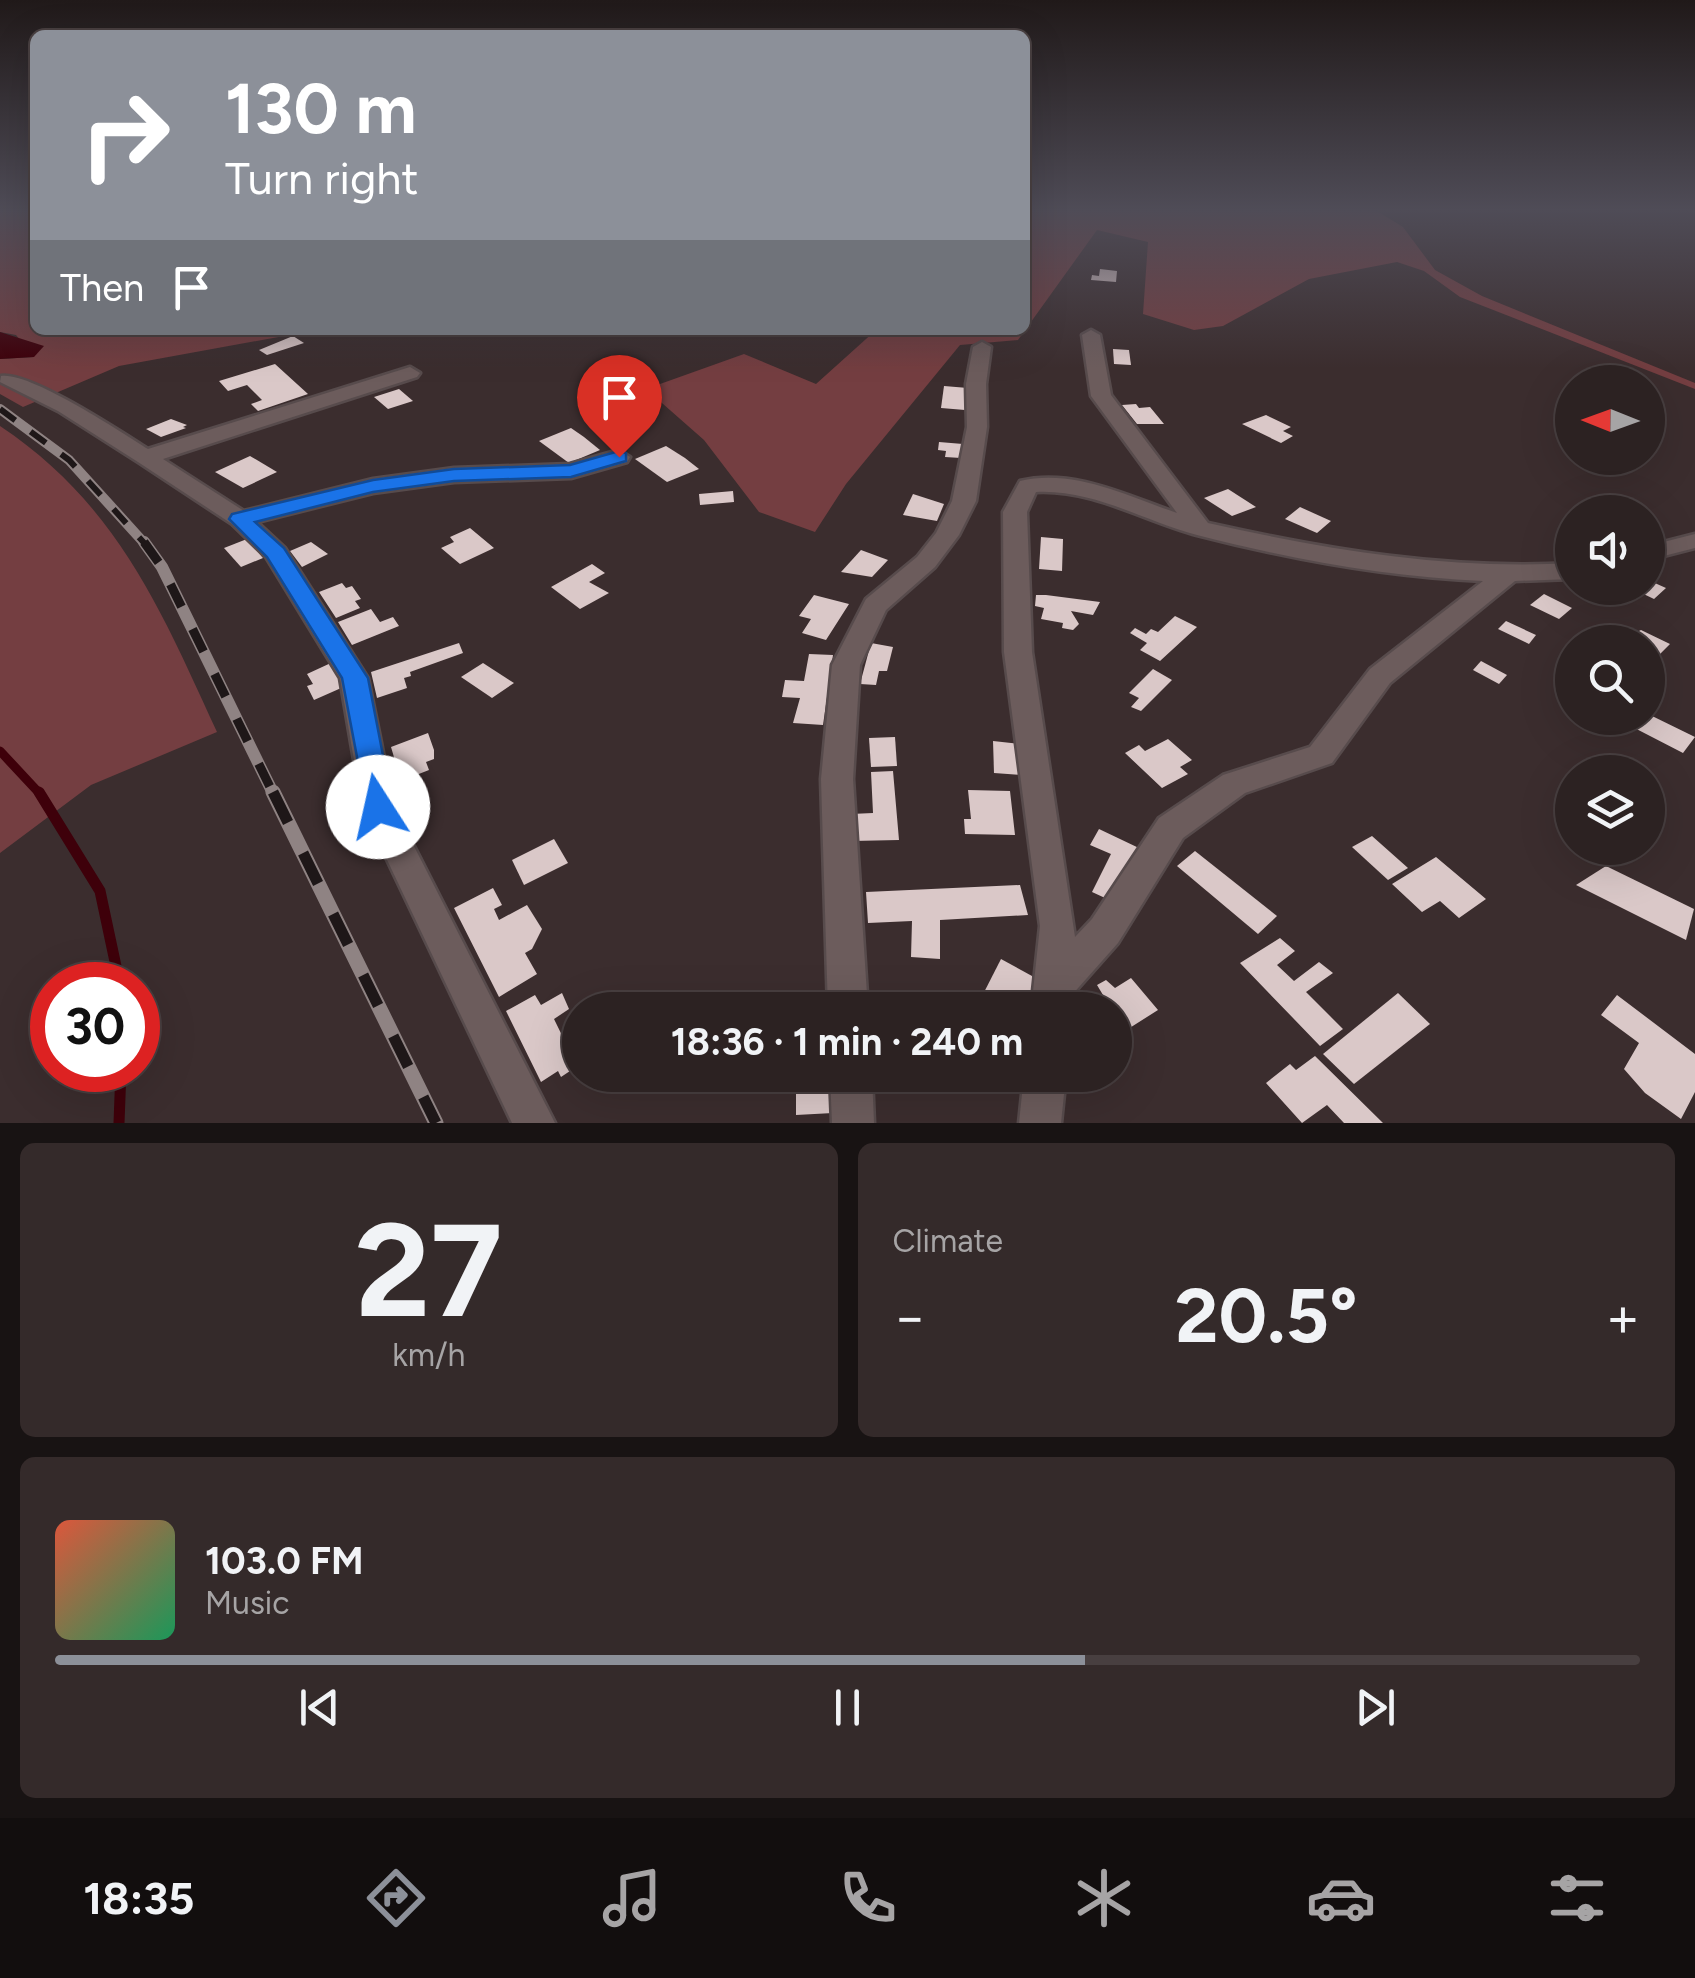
<!DOCTYPE html>
<html lang="en">
<head>
<meta charset="utf-8">
<style>
  :root { --surface:#2c2222; --page:#342a2a; --text:#f1f3f6; --muted:#a6a4a5; --line:#483f40; --accent:#8c9099 }
  body { margin:0; font-family:Figtree,sans-serif; background:var(--page); color:var(--text); height:100vh; display:flex; flex-direction:column; font-size:38px; white-space:nowrap }
  * { box-sizing:border-box; margin:0 }
  p { font-size:32px; color:var(--muted) }
  .icon { flex:none; width:55px; height:55px; fill:none; stroke:currentColor; stroke-width:2; stroke-linecap:round; stroke-linejoin:round }
  .map { position:relative; height:1123px; overflow:hidden }
  .drawer { display:flex; flex-direction:column; gap:20px; padding:20px; background:#181313; flex:1 }
  .drawer>* { flex:none }
  .top-card { position:absolute; left:30px; top:30px; width:1000px; height:305px; border-radius:15px; box-shadow:0 10px 40px #0002,0 0 0 2px var(--line); background:#8c9099; color:#fff; overflow:hidden }
  .needle { width:65px; rotate:271deg }
  .fabs { position:absolute; left:1555px; top:365px; display:grid; gap:20px }
  .fabs a { display:grid; place-items:center; width:110px; height:110px; border-radius:50%; background:var(--surface); box-shadow:0 10px 40px #0002,0 0 0 2px var(--line); font-size:50px }
  .speed { position:absolute; left:30px; top:962px; display:flex; gap:20px; font-size:50px; font-weight:700; text-align:center }
  .speed>* { display:grid; place-content:center; width:130px; height:130px; border-radius:50%; background:var(--surface); box-shadow:0 10px 40px #0002,0 0 0 2px var(--line); line-height:1 }
  .speed .limit { border:15px solid #d22; background:#fff; color:#111 }
  .pin { position:absolute; display:grid; place-items:center; width:85px; height:85px; color:#fff; margin:-102px -42px; border-radius:50% 50% 50% 0; rotate:-45deg; box-shadow:0 0 10px #0007 }
  .pin .icon { rotate:45deg }
  .me { position:absolute; width:110px; margin:-55px; rotate:350deg; stroke-linejoin:round; filter:drop-shadow(0 0 8px #0008) }
  .turn { display:flex; align-items:center; gap:35px; height:210px; padding:0 30px; font-size:45px }
  .turn .icon { width:130px; height:130px; stroke-width:2.5 }
  .turn b { display:block; font-size:70px; line-height:85px }
  .then { display:flex; align-items:center; height:95px; padding:0 30px; background:#0003; gap:20px; font-size:38px }
  .big { font-size:75px; font-weight:700; line-height:1.1 }
  .drawer .tile { flex:1; display:flex; flex-direction:column; justify-content:center; gap:15px; min-width:0; padding:0 35px; border-radius:15px; background:var(--page) }
  .drawer .dial { align-items:center; gap:0 }
  .dial b { font-size:130px; line-height:1 }
  .song { display:flex; align-items:center; gap:30px }
  .cover { width:120px; height:120px; border-radius:15px; background:linear-gradient(135deg,hsl(10 70% 55%),hsl(150 70% 35%)) }
  .played { height:10px; border-radius:5px; background:linear-gradient(90deg,var(--accent) 65%,var(--line) 65%) }
  .keys { display:flex; justify-content:space-around; direction:ltr }
  .heat { display:flex; justify-content:space-between; align-items:center; font-size:55px; direction:ltr }
  .drawer .tiles { flex:1; display:grid; gap:20px; grid-template-columns:1fr 1fr }
  .tile:last-child { grid-column:span 2 }
  .trip { position:absolute; left:562px; top:992px; width:570px; height:100px; border-radius:50px; background:var(--surface); box-shadow:0 10px 40px #0002,0 0 0 2px var(--line); font-weight:700; line-height:100px; text-align:center }
  .menu { display:flex; height:160px; justify-content:space-around; align-items:center; background:#120e0e; color:var(--muted) }
  .menu .icon { width:70px; height:70px }
  .menu .active { color:var(--accent) }
  .menu b { font-size:45px; color:var(--text) }
  .map>svg:first-child { display:block }
</style>
</head>
<body>
<div class="map">
<svg width="1695" height="1123" viewBox="0 0 1695 1123">
  <rect width="100%" height="100%" fill="#3b2d2e"/>
  <!-- green -->
  <g fill="#743e41">
    <polygon points="0,211 35,211 35,330 317,330 119,366 23,407 0,394 0,359 34,357 16,335 0,332"/>
    <polygon points="1025,211 1377,211 1403,227 1435,270 1482,296 1695,383 1695,389 1460,297 1424,271 1397,262 1309,279 1223,326 1194,330 1143,314 1148,242 1097,230 1018,340 960,345 846,484 815,532 759,512 704,440 646,389 744,354 816,384 876,330 1025,330"/>
    <path d="M0,426C117,504 161,610 217,732L91,785L0,853Z"/>
  </g>
  <!-- water -->
  <polygon fill="#3e000a" points="0,332 44,346 34,357 0,359"/>
  <g fill="none" stroke-linecap="round" stroke-linejoin="round">
    <!-- stream-far1 -->
    <polyline stroke="#3e000a" stroke-width="9" points="0,751 41,795"/>
    <!-- stream -->
    <g stroke="#3e000a" stroke-width="11">
      <polyline points="39,792 100,891 120,985"/>
      <polyline points="119,1123 121,1070"/>
    </g>
  </g>
  <!-- building -->
  <g fill="#dac8c8">
    <polygon points="1100,269 1117,271 1116,282 1091,280 1092,275 1099,276"/>
    <polygon points="293,336 304,343 267,355 259,350"/>
    <polygon points="1113,349 1129,350 1131,365 1114,364"/>
    <polygon points="275,364 308,394 258,411 251,404 262,400 247,385 228,391 219,381"/>
    <polygon points="944,386 968,388 965,410 941,408"/>
    <polygon points="399,389 413,401 388,409 374,397"/>
    <polygon points="1136,404 1139,408 1150,407 1164,424 1137,424 1122,405"/>
    <polygon points="1266,415 1291,427 1283,431 1293,436 1281,443 1242,424"/>
    <polygon points="171,419 187,425 183,427 186,428 161,437 146,429"/>
    <polygon points="571,428 584,437 600,450 569,463 539,441"/>
    <polygon points="939,442 963,444 961,458 945,457 946,451 938,450"/>
    <polygon points="666,446 685,458 699,469 667,482 635,459"/>
    <polygon points="250,456 277,472 243,488 215,472"/>
    <polygon points="1228,489 1256,507 1232,516 1204,498"/>
    <polygon points="733,491 734,502 700,505 699,494"/>
    <polygon points="913,494 944,504 937,521 903,515"/>
    <polygon points="1300,507 1331,521 1317,533 1285,519"/>
    <polygon points="470,528 494,548 460,564 441,548 454,542 450,537"/>
    <polygon points="1041,537 1063,539 1062,571 1039,569"/>
    <polygon points="247,539 263,558 241,567 224,548"/>
    <polygon points="311,542 328,554 302,567 290,551"/>
    <polygon points="861,550 888,560 872,577 841,572"/>
    <polygon points="592,564 605,573 589,582 609,593 580,609 551,587"/>
    <polygon points="1648,580 1666,588 1654,599 1631,588 1648,588"/>
    <polygon points="342,583 346,588 352,586 361,599 355,601 360,608 336,618 319,592"/>
    <polygon points="1544,594 1572,608 1559,619 1530,605"/>
    <polygon points="814,595 849,604 826,640 802,633 811,619 799,616"/>
    <polygon points="1036,595 1046,595 1100,602 1093,615 1071,611 1079,624 1073,630 1062,628 1063,623 1041,619 1044,608 1035,606"/>
    <polygon points="371,609 380,622 393,617 399,626 352,645 338,622"/>
    <polygon points="1175,616 1197,627 1160,661 1140,650 1147,643 1130,633 1135,628 1146,634 1151,629 1158,632"/>
    <polygon points="1506,621 1536,635 1529,644 1498,629"/>
    <polygon points="1641,630 1670,644 1658,656 1648,651 1648,642 1624,638"/>
    <polygon points="459,643 463,653 410,672 411,676 404,678 407,688 377,698 371,672"/>
    <polygon points="871,643 893,647 887,671 879,671 876,685 860,684"/>
    <polygon points="809,654 833,655 823,725 793,723 800,698 782,697 785,680 804,681"/>
    <polygon points="1481,661 1507,675 1499,684 1473,670"/>
    <polygon points="333,662 348,685 314,700 307,686 313,684 307,674"/>
    <polygon points="483,663 514,683 492,698 461,677"/>
    <polygon points="1153,669 1172,680 1141,711 1131,707 1139,698 1129,693"/>
    <polygon points="1648,714 1695,737 1683,753 1619,720 1648,718"/>
    <polygon points="428,733 434,750 434,759 426,762 429,770 401,781 391,747"/>
    <polygon points="895,737 897,766 871,767 869,738"/>
    <polygon points="1168,739 1192,760 1180,767 1188,774 1162,788 1125,753 1139,745 1145,751"/>
    <polygon points="993,741 1020,744 1022,775 994,773"/>
    <polygon points="893,771 899,840 852,841 851,814 873,813 871,772"/>
    <polygon points="968,790 1010,791 1015,835 965,834 964,819 971,819"/>
    <polygon points="1099,829 1141,849 1116,903 1092,892 1111,854 1090,845"/>
    <polygon points="1372,836 1408,868 1388,880 1352,847"/>
    <polygon points="554,839 568,863 524,885 512,860"/>
    <polygon points="1195,851 1277,916 1258,934 1177,866"/>
    <polygon points="1436,857 1486,899 1459,918 1440,901 1422,912 1392,884"/>
    <polygon points="1606,866 1694,909 1686,940 1576,885"/>
    <polygon points="1020,885 1028,915 940,920 940,959 911,957 912,921 868,923 866,892"/>
    <polygon points="493,888 502,905 494,909 499,920 527,905 542,929 532,949 525,953 537,974 499,997 454,908"/>
    <polygon points="1280,938 1295,951 1277,965 1294,981 1319,962 1333,973 1306,992 1343,1029 1320,1046 1240,963"/>
    <polygon points="1001,959 1032,976 1032,1010 975,1010"/>
    <polygon points="1131,978 1158,1010 1117,1036 1115,1010 1097,1010 1091,1003 1103,995 1097,985 1106,980 1115,988"/>
    <polygon points="562,993 569,1009 554,1019 575,1062 573,1069 561,1077 558,1071 541,1082 506,1011 535,995 541,1005"/>
    <polygon points="1398,993 1430,1024 1354,1084 1323,1054"/>
    <polygon points="1617,995 1695,1054 1695,1092 1681,1119 1645,1093 1624,1069 1639,1043 1601,1015"/>
    <polygon points="1315,1056 1383,1123 1344,1123 1327,1105 1302,1123 1266,1083 1290,1064 1296,1070"/>
    <polygon points="796,1075 832,1075 833,1113 796,1115"/>
  </g>
  <g fill="none" stroke-linecap="round" stroke-linejoin="round">
    <defs>
      <g id="minor">
        <path d="M1091,330L1100,335L1111,395L1208,523C1329,550 1448,570 1572,563V579L1515,581L1390,683L1332,763L1245,793L1183,838L1118,943L1071,996V1010H1031L1040,926L1004,652L1003,512L1020,481C1073,468 1128,496 1177,513L1091,396L1082,335ZM1036,492C1093,489 1144,521 1197,535C1290,559 1387,577 1483,581L1370,669L1310,747L1223,775L1159,818L1092,919L1075,937L1032,652L1027,512Z"/>
        <polygon points="982,342 991,347 986,384 987,427 976,501 959,535 935,567 886,610 860,665 853,779 868,1010 828,1010 821,779 832,665 866,599 917,557 936,533 952,501 967,427 966,384 973,347"/>
        <path d="M410,367L420,373L417,377L163,459L244,511L373,479L454,468L570,464L619,450L630,457L627,462L571,478L454,482L373,493L257,522L285,548L368,678L394,807L555,1123H512L362,807L340,678L266,557L232,524L138,462L58,411L0,382L1,376C29,371 121,432 148,449Z"/>
        <polygon points="1695,534 1695,548 1648,560 1648,546"/>
        <polygon points="830,1075 872,1075 874,1123 832,1123"/>
        <polygon points="1024,1075 1066,1075 1061,1123 1019,1123"/>
      </g>
    </defs>
    <!-- minor casing -->
    <use href="#minor" stroke="#574b4c" stroke-width="5"/>
    <!-- minor -->
    <use href="#minor" fill="#6c5c5c" fill-rule="evenodd"/>
    <defs>
      <polyline id="rail-far2" points="0,409 69,460 146,545"/>
      <polyline id="rail-far1" points="144,542 162,567 274,795"/>
      <polyline id="rail" points="273,792 436,1123"/>
    </defs>
    <!-- rail-far2 casing -->
    <use href="#rail-far2" stroke="#8f8383" stroke-width="10"/>
    <!-- rail-far1 casing -->
    <use href="#rail-far1" stroke="#8f8383" stroke-width="12"/>
    <!-- rail casing -->
    <use href="#rail" stroke="#8f8383" stroke-width="15"/>
    <!-- rail-far2 -->
    <use href="#rail-far2" stroke="#1e1718" stroke-width="6" stroke-dasharray="19" stroke-linecap="butt"/>
    <!-- rail-far1 -->
    <use href="#rail-far1" stroke="#1e1718" stroke-width="9" stroke-dasharray="25" stroke-linecap="butt"/>
    <!-- rail -->
    <use href="#rail" stroke="#1e1718" stroke-width="11" stroke-dasharray="34" stroke-linecap="butt"/>
  </g>
  <!-- sky -->
  <linearGradient id="sky" x2="0" y2="1"><stop stop-color="#201919"/><stop offset="0.57" stop-color="#4f4c57"/><stop offset="1" stop-color="#4f4c57" stop-opacity="0"/></linearGradient>
  <rect width="1695" height="368" fill="url(#sky)"/>
  <!-- route -->
  <polygon fill="#1a73e8" stroke="#114b97" stroke-width="2.5" points="619,451 626,453 626,461 571,477 454,481 373,492 255,522 284,548 368,678 393,807 389,815 378,819 368,815 342,678 267,557 229,519 232,514 373,480 454,469 570,465"/>
</svg>
<div class="fabs">
<a><svg class="needle" viewBox="-14 -14 28 28"><path d="M0-13l5 13h-10z" fill="#e53935"/><path d="M0 13l5-13h-10z" fill="#a6a4a5"/></svg></a>
<a><svg class="icon" aria-label="sound" viewBox="0 0 24 24"><path d="M4 9h4l5-4v14l-5-4H4zM17 9q2 3 0 6"/></svg></a>
<a><svg class="icon" aria-label="search" viewBox="0 0 24 24"><circle cx="10" cy="10" r="6"/><path d="M15 15l6 6"/></svg></a>
<a><svg class="icon" aria-label="layers" viewBox="0 0 24 24"><path d="M12 4l9 5-9 5-9-5zM3 14l9 5 9-5"/></svg></a>
</div>
<div class="speed"><div class="limit">30</div></div>
<div class="pin" style="left:619px;top:457px;background:#d93025"><svg class="icon" aria-label="arrive" viewBox="0 0 24 24"><path d="M6 21V4h12l-3 4 3 4H6"/></svg></div>
<svg class="me" style="left:378px;top:807px" viewBox="-20 -20 40 40"><circle r="19" fill="#fff"/><path d="M0-13L10 11 0 6-10 11z" fill="#1a73e8"/></svg>
<div class="trip">18:36 · 1 min · 240 m</div>
<div class="top-card">
<div class="turn"><svg class="icon" aria-label="right" viewBox="0 0 24 24"><path d="M7 20v-9h11M14 6l5 5-5 5"/></svg><div><b>130 m</b>Turn right</div></div>
<div class="then">Then<svg class="icon" aria-label="arrive" viewBox="0 0 24 24"><path d="M6 21V4h12l-3 4 3 4H6"/></svg></div>
</div>
</div>
<section class="drawer">
<div class="tiles">
<div class="tile dial"><b>27</b><p>km/h</p></div>
<div class="tile"><p>Climate</p>
<div class="heat"><a>−</a><b class="big">20.5°</b><a>+</a></div>
</div>
<div class="tile">
<div class="song"><i class="cover"></i><div><b>103.0 FM</b><p>Music</p></div></div>
<div class="played"></div>
<div class="keys"><svg class="icon" aria-label="previous" viewBox="0 0 24 24"><path d="M18 5L8 12l10 7zM5 5v14"/></svg><svg class="icon" aria-label="pause" viewBox="0 0 24 24"><path d="M8 5v14M16 5v14"/></svg><svg class="icon" aria-label="next" viewBox="0 0 24 24"><path d="M6 5l10 7-10 7zM19 5v14"/></svg></div>
</div>
</div>
</section>
<nav class="menu">
<b>18:35</b>
<svg class="icon active" aria-label="directions" viewBox="0 0 24 24"><path d="M12 3l9 9-9 9-9-9zM9 14v-3h6M13 9l2 2-2 2"/></svg>
<svg class="icon" aria-label="music" viewBox="0 0 24 24"><path d="M9 18V5l10-2v13"/><circle cx="6" cy="18" r="3"/><circle cx="16" cy="16" r="3"/></svg>
<svg class="icon" aria-label="phone" viewBox="0 0 24 24"><path d="M5 4h4l2 5-3 2q2 4 5 5l2-3 5 2v4C11 20 4 13 5 4z"/></svg>
<svg class="icon" aria-label="climate" viewBox="0 0 24 24"><path d="M12 3v18M4 7l16 10M4 17L20 7"/></svg>
<svg class="icon" aria-label="car" viewBox="0 0 24 24"><path d="M5 17H2v-5l4-1 3-4h7l3 4 3 1v5h-3M9 17h6M6 11h13"/><circle cx="7" cy="17" r="2"/><circle cx="17" cy="17" r="2"/></svg>
<svg class="icon" aria-label="filters" viewBox="0 0 24 24"><path d="M4 7h16M4 17h16"/><circle cx="9" cy="7" r="2"/><circle cx="15" cy="17" r="2"/></svg>
</nav>
</body>
</html>
